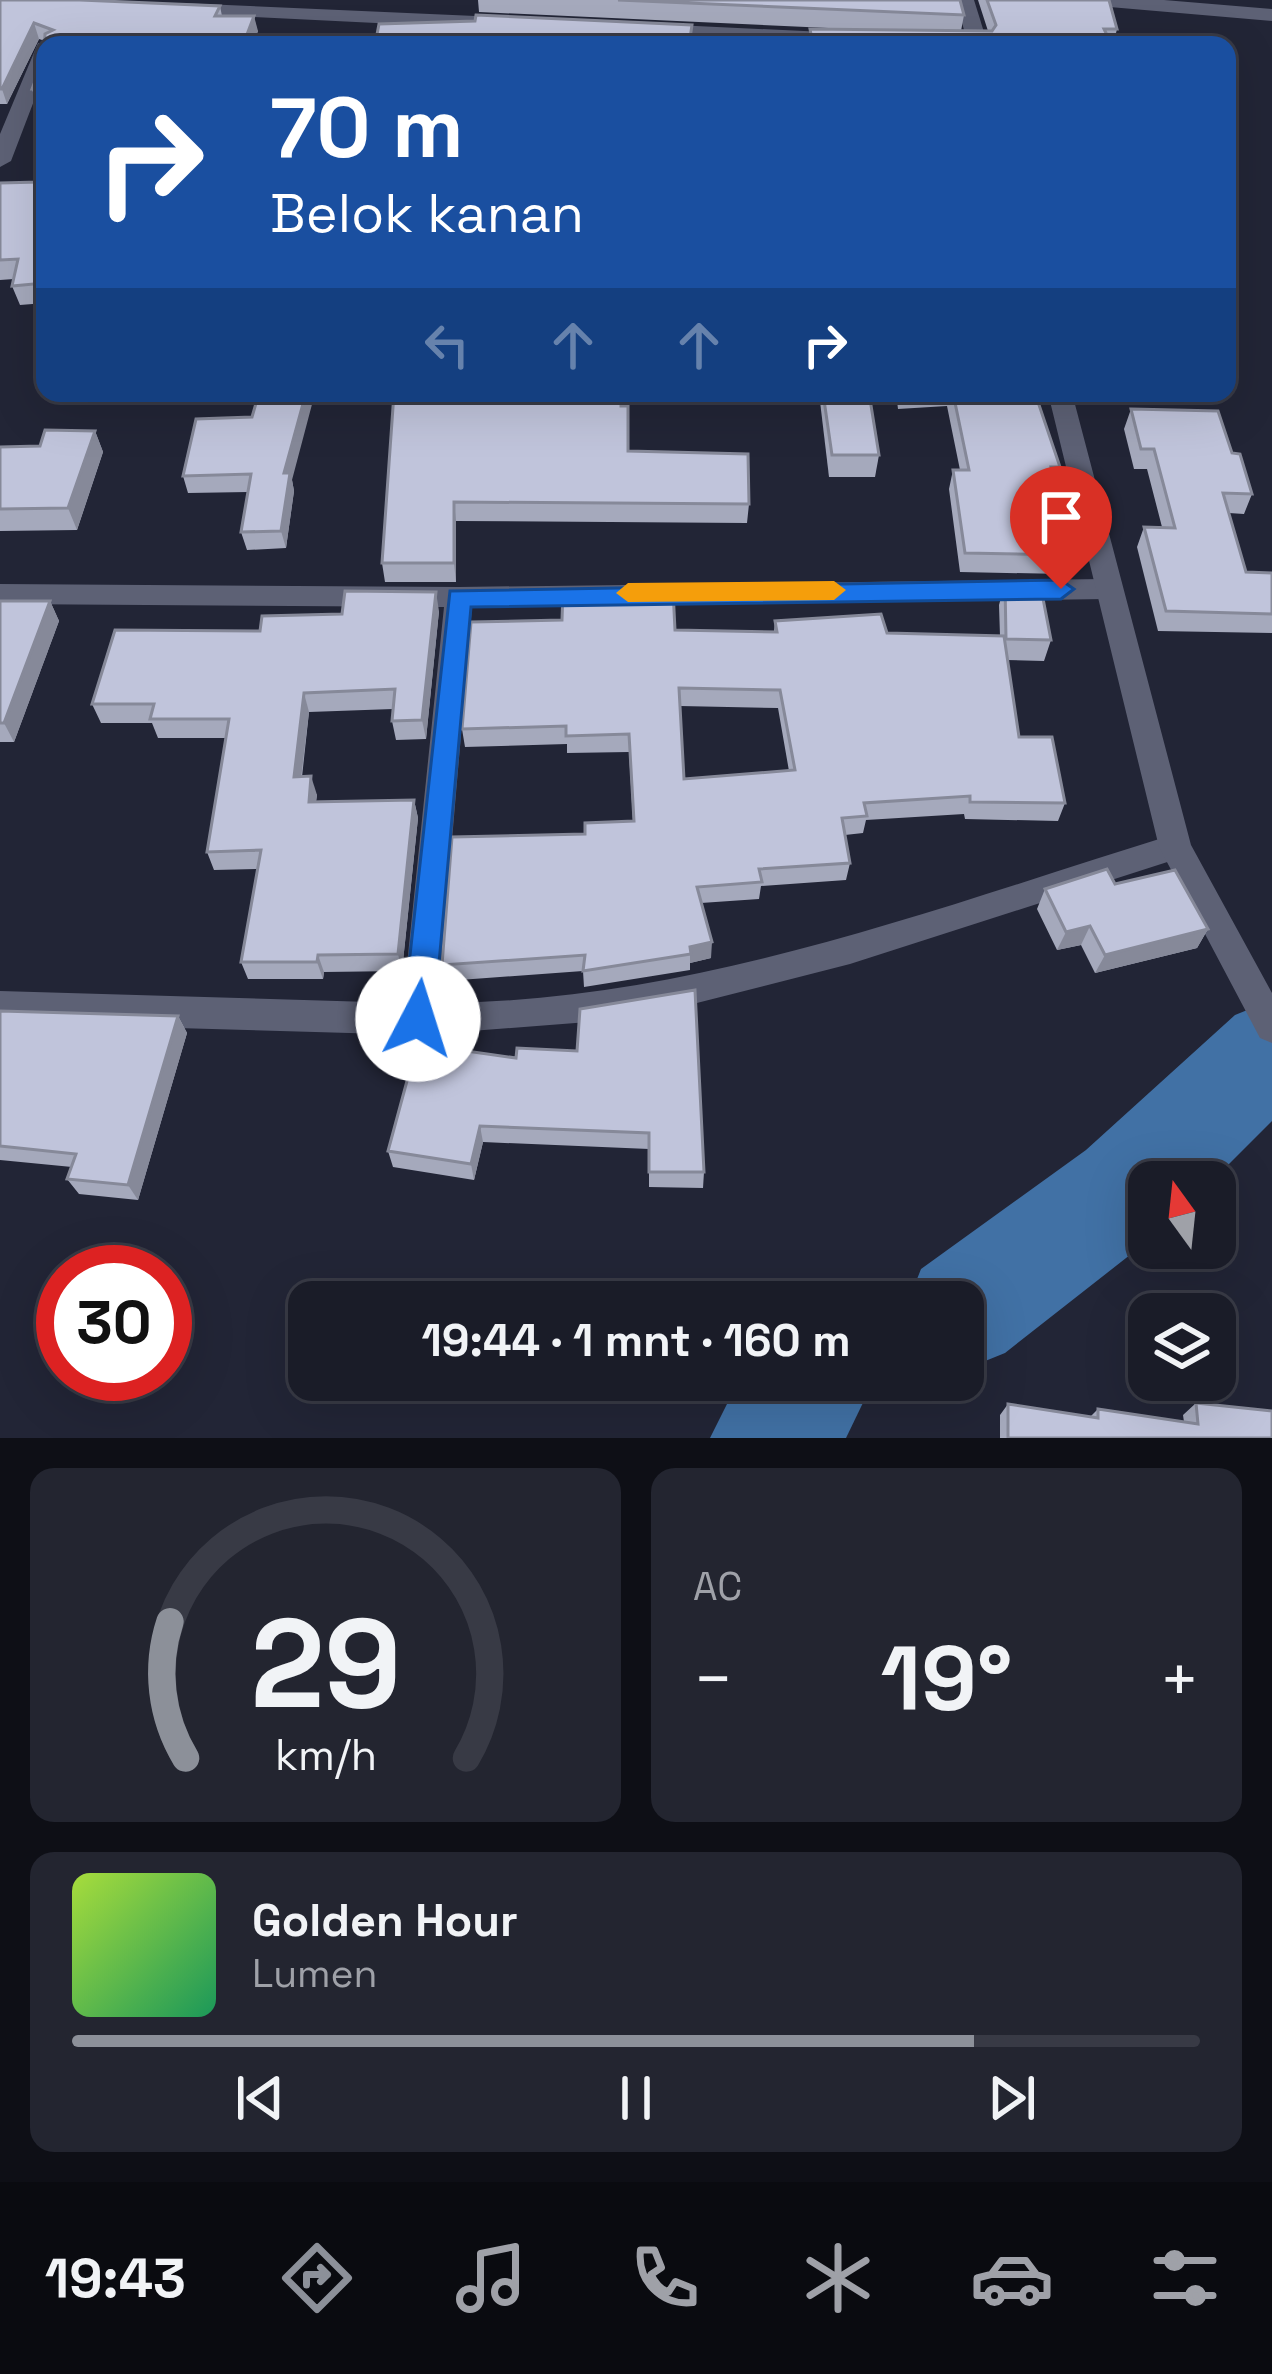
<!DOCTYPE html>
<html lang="id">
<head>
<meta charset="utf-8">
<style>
  :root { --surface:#1a1c28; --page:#232530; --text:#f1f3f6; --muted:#9fa1a8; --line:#383a45; --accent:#8c9099 }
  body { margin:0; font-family:"Space Grotesk",sans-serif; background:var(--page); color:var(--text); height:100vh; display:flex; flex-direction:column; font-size:45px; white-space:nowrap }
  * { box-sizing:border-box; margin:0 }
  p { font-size:39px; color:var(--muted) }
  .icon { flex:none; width:66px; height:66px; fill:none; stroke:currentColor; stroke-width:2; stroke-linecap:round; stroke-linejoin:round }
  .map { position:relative; height:1438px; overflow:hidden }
  .panel { display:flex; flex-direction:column; gap:30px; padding:30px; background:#0e0f16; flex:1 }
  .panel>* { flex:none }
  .guide { position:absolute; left:36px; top:36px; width:1200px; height:366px; border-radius:24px; box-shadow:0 12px 48px #0002,0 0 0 3px var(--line); background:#1a4fa0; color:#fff; overflow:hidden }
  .needle { width:78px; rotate:345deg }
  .buttons { position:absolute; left:1128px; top:1161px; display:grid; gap:24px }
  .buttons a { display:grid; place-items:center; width:108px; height:108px; border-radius:24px; background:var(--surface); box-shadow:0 12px 48px #0002,0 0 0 3px var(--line); font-size:60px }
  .speed { position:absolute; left:36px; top:1245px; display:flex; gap:24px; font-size:60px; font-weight:700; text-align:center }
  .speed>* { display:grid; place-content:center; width:156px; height:156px; border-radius:50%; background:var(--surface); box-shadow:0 12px 48px #0002,0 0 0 3px var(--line); line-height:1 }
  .speed .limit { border:18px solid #d22; background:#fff; color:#111 }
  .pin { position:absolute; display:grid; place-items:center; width:102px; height:102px; color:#fff; margin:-123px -51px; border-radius:50% 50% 50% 0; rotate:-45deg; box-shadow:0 0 12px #0007 }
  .pin .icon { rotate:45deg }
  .me { position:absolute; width:132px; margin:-66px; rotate:5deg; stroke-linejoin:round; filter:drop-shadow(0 0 9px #0008) }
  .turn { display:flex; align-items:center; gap:42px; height:252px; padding:0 36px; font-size:54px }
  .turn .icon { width:156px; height:156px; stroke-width:2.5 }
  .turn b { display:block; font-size:84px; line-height:102px }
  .lanes { display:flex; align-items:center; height:114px; padding:0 36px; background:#0003; justify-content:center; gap:60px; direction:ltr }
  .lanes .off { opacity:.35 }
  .big { font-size:90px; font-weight:800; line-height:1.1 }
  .panel .tile { flex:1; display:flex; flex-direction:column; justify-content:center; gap:18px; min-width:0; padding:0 42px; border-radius:24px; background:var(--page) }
  .panel .dial { align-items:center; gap:0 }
  .dial svg { height:312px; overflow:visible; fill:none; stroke:var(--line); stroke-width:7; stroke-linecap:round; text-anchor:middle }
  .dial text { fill:var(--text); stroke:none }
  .song { display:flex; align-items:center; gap:36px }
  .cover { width:144px; height:144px; border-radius:18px; background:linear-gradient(135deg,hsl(80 70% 55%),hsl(150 70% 35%)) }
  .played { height:12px; border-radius:6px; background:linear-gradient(90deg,var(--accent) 80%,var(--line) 80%) }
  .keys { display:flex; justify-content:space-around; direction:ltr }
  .heat { display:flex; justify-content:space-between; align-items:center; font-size:66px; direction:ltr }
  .panel .tiles { flex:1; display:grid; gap:30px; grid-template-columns:1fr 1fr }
  .tile:last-child { grid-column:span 2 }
  .trip { position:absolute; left:288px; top:1281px; width:696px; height:120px; border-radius:24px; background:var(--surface); box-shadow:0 12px 48px #0002,0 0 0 3px var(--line); font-weight:800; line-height:120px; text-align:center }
  .dock { display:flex; height:192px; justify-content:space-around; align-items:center; background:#0a0b10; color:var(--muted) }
  .dock .icon { width:84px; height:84px }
  .dock .selected { color:var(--accent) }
  .dock b { font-size:54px; color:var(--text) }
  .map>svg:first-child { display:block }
</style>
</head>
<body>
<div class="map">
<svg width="1272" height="1438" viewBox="0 0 1272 1438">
  <rect width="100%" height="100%" fill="#222536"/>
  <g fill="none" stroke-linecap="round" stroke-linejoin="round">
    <!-- river -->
    <g fill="#4171a5" fill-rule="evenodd">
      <polygon points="1272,1000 1272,1121 1211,1182 1149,1182 1149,1240 1005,1353 963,1370 963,1302 908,1302 921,1269 1086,1150 1235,1015"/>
      <polygon points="739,1380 874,1380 846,1438 710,1438"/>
    </g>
    <!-- street -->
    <g fill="#5d6175" fill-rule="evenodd">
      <polygon points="180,3 498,17 508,23 498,29 173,13 170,9"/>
      <polygon points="654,24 846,33 856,39 846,45 647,34 647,26"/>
      <polygon points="38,43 53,45 45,45 45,72 11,161 0,167 0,134"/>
      <path d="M1107,579L1121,589L1107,599L472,607L438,1003C692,1002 936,908 1175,834L1186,838L1191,847L1186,856L850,964L685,1006L601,1021L419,1035L0,1023V991L403,1003L444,607L0,604V584L459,587Z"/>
    </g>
    <!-- secondary -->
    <g fill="#5d6175" fill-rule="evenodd">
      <polygon points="956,0 974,0 988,45 968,45"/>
      <polygon points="1089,0 1164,0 1272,9 1272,21 1098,6"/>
      <polygon points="1048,393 1072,393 1191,845 1272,993 1272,1043 1260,1038 1159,847"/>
    </g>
  </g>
  <!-- wall -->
  <g fill="#a5a9bc" fill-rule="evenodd">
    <polygon points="0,0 220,6 222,16 258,31 252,45 45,45 44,111 42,105 37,105 32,89 44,58 45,41 39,39 7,104 0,104"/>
    <polygon points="478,0 960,0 964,15 961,31 988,31 978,0 1109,0 1117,29 1113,45 809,45 810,29 872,30 479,12"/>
    <polygon points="45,164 45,303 20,305 12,286 14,279 0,280 0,183 39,182"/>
    <polygon points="394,393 628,451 749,504 747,523 456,521 456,582 385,582 382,563"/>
    <polygon points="819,393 869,393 879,455 875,477 829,477"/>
    <polygon points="896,393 1035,393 1060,467 1055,486 1069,555 1063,574 960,572 949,489 953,470 960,470 947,406 898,409"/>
    <polygon points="1131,409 1232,453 1252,494 1244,514 1229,513 1246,572 1272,573 1272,633 1158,631 1137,547 1144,527 1162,527 1147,469 1134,469 1124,429"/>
    <polygon points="252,417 292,480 294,491 286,548 247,550 241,532 248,492 188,493 183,476"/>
    <polygon points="95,431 103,452 77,530 0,531 0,447 40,446"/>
    <path d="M1005,583L1051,640L1044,661L1007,660L1019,737L1065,803L1058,821L965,819L964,814L866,820L863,833L845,835L850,863L846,880L761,886L759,899L701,903L711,958L690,963V970L584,987L583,971L446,981L442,965L585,834L633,821L629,752L567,753V744L465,747L462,729L675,630L774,632L775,621L887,633L1000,636L999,605ZM680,706L778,708L789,771L684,779Z"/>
    <polygon points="0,601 50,601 59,621 14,742 0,742"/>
    <polygon points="439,611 426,739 396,740 392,721 393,709 309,712 302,777 317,795 316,801 414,800 418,818 402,971 324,972 323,979 248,979 241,962 258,869 214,870 207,852 226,738 158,738 152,723 101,723 92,704"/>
    <polygon points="1115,884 1208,929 1197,948 1095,973 1081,945 1057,950 1037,909 1045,889"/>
    <polygon points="0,1011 178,1016 187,1033 138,1200 79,1194 67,1179 72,1167 0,1160"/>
    <polygon points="577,1051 704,1172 703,1188 649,1187 649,1149 483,1142 474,1180 393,1167 388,1151 516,1058"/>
    <polygon points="1196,1403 1272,1438 1000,1438 1000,1415 1008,1404 1090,1417 1098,1409 1184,1422 1183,1415"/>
  </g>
  <!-- shaded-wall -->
  <g fill="#868999">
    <polygon points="254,16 258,31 252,45 243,45"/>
    <polygon points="34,23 39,39 7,104 2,89"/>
    <polygon points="306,393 315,393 292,480 294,491 286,548 281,531 284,473"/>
    <polygon points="95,431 103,452 77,530 68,508"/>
    <polygon points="454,502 456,521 456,582 454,563"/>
    <polygon points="436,592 439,611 426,739 422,720"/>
    <polygon points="50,601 59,621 14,742 4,723"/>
    <polygon points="304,693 309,712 299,795 294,777"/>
    <polygon points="311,776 317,795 314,820 309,802"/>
    <polygon points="414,800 418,818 402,971 398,954"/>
    <polygon points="1090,926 1081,945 1057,950 1066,932"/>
    <polygon points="1208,929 1197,948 1095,973 1105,955"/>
    <polygon points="712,942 711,958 690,963 690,947"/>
    <polygon points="318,955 324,972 323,979 317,962"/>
    <polygon points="178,1016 187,1033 138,1200 128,1185"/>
    <polygon points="480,1126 483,1142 474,1180 471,1164"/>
  </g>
  <!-- building -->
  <g fill="#c0c4db" stroke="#868999" stroke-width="3" fill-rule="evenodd">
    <polygon points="0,0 80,0 220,6 215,16 254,16 243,45 45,45 45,95 39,95 41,89 32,89 44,58 45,34 53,30 34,23 2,89 0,89"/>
    <polygon points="618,0 960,0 964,15"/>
    <polygon points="987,0 1109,0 1117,29 1104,29 1107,35 1098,35 1100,45 813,45 810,29 992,31 996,25"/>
    <polygon points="476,15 692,25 689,45 375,45 379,24 475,21"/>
    <polygon points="43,164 45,164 45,283 12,286 18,259 0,260 0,183 39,182"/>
    <polygon points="259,393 306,393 284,473 290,473 281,531 241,532 251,474 183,476 196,419 252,417"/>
    <polygon points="394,393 621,393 621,406 628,406 628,451 748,454 749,504 454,502 454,563 382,563"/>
    <polygon points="823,393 869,393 879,455 832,455"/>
    <polygon points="953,393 1035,393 1060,467 1051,467 1069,555 965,553 953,470 969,470"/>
    <polygon points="1131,409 1218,411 1232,453 1240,454 1252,494 1223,493 1246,572 1272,573 1272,614 1166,611 1144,527 1175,528 1154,449 1141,449"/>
    <polygon points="45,430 95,431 68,508 0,509 0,447 40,446"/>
    <polygon points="1005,583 1040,583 1051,640 1006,639"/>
    <path d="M673,590L675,630L777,632L775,621L881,614L887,633L1004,636L1019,737H1052L1065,803L970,802V796L864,803L867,816L842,818L850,863L759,869L762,882L697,887L712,942L690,947L691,954L583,971L585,955L442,965L452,837L585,834V823L634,821L629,734L566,736V726L462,729L471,622L562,620L563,592ZM679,688L780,690L795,770L684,779Z"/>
    <polygon points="345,591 436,592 422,720 392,721 395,689 304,693 294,777 311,776 309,802 414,800 398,954 318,955 317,962 241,962 261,850 207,852 229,719 150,719 154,704 92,704 115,630 260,631 262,616 342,614"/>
    <polygon points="0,601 50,601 4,723 0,723"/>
    <polygon points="1107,869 1115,884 1175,870 1208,929 1105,955 1090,926 1066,932 1045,889"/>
    <polygon points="695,990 704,1172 649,1172 649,1133 480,1126 471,1164 388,1151 417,1044 516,1058 517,1048 577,1051 580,1009"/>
    <polygon points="0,1011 178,1016 128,1185 67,1179 76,1154 0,1146"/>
    <polygon points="1196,1403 1272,1411 1272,1438 1008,1438 1008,1404 1098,1418 1098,1409 1198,1424"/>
  </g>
  <!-- route -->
  <polygon fill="#1a73e8" stroke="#114b97" stroke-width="3" points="1061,580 1074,589 1061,599 471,607 434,1019 430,1030 418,1034 407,1030 403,1019 450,591"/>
  <!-- slow -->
  <polygon fill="#f59e0b" points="834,581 846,590 834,600 628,602 616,593 628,583"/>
</svg>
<div class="buttons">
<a><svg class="needle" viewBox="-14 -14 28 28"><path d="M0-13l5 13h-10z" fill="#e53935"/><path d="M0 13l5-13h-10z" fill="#9fa1a8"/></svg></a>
<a><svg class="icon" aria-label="layers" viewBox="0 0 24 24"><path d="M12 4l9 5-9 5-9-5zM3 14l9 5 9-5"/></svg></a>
</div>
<div class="speed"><div class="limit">30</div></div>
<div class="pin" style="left:1061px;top:589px;background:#d93025"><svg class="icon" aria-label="arrive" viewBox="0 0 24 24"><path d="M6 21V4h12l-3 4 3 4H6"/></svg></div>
<svg class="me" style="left:418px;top:1019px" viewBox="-20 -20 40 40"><circle r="19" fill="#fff"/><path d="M0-13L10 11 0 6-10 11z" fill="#1a73e8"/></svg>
<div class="trip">19:44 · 1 mnt · 160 m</div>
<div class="guide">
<div class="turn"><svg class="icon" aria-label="right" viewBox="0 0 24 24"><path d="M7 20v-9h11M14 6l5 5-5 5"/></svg><div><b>70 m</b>Belok kanan</div></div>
<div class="lanes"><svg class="icon off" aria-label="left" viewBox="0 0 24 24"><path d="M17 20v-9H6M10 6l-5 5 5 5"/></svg><svg class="icon off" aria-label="ahead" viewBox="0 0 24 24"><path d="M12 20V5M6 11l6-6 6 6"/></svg><svg class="icon off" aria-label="ahead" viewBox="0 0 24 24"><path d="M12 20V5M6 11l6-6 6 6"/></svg><svg class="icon" aria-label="right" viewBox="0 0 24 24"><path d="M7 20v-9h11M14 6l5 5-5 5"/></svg></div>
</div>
</div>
<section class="panel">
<div class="tiles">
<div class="tile dial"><svg viewBox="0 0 100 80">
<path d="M14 69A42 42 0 1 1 86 69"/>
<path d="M14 69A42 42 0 0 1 10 34" stroke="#8c9099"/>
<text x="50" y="56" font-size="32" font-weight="700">29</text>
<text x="50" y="72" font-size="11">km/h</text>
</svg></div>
<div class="tile"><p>AC</p>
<div class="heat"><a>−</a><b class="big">19°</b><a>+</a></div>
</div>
<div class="tile">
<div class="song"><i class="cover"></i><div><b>Golden Hour</b><p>Lumen</p></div></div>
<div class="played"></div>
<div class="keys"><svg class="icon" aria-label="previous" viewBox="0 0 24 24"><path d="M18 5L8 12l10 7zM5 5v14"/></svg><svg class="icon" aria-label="pause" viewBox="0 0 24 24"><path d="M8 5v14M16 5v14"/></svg><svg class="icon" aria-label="next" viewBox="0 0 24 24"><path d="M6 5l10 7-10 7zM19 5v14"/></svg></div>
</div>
</div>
</section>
<nav class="dock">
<b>19:43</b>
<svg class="icon selected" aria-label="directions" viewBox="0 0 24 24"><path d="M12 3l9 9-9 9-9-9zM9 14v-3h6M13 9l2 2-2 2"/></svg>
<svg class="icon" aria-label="music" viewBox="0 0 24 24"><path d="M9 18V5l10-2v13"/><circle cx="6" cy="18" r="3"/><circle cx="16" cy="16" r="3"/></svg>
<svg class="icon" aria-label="phone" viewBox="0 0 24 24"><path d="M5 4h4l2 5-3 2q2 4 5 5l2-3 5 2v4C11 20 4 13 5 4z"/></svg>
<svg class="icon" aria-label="climate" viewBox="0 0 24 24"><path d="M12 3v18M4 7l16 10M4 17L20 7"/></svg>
<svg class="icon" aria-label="car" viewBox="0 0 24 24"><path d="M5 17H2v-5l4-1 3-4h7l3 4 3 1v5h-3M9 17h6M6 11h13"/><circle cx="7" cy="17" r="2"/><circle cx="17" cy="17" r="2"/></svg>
<svg class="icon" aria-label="filters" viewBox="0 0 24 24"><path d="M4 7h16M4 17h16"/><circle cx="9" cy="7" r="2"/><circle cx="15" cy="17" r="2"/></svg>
</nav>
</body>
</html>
